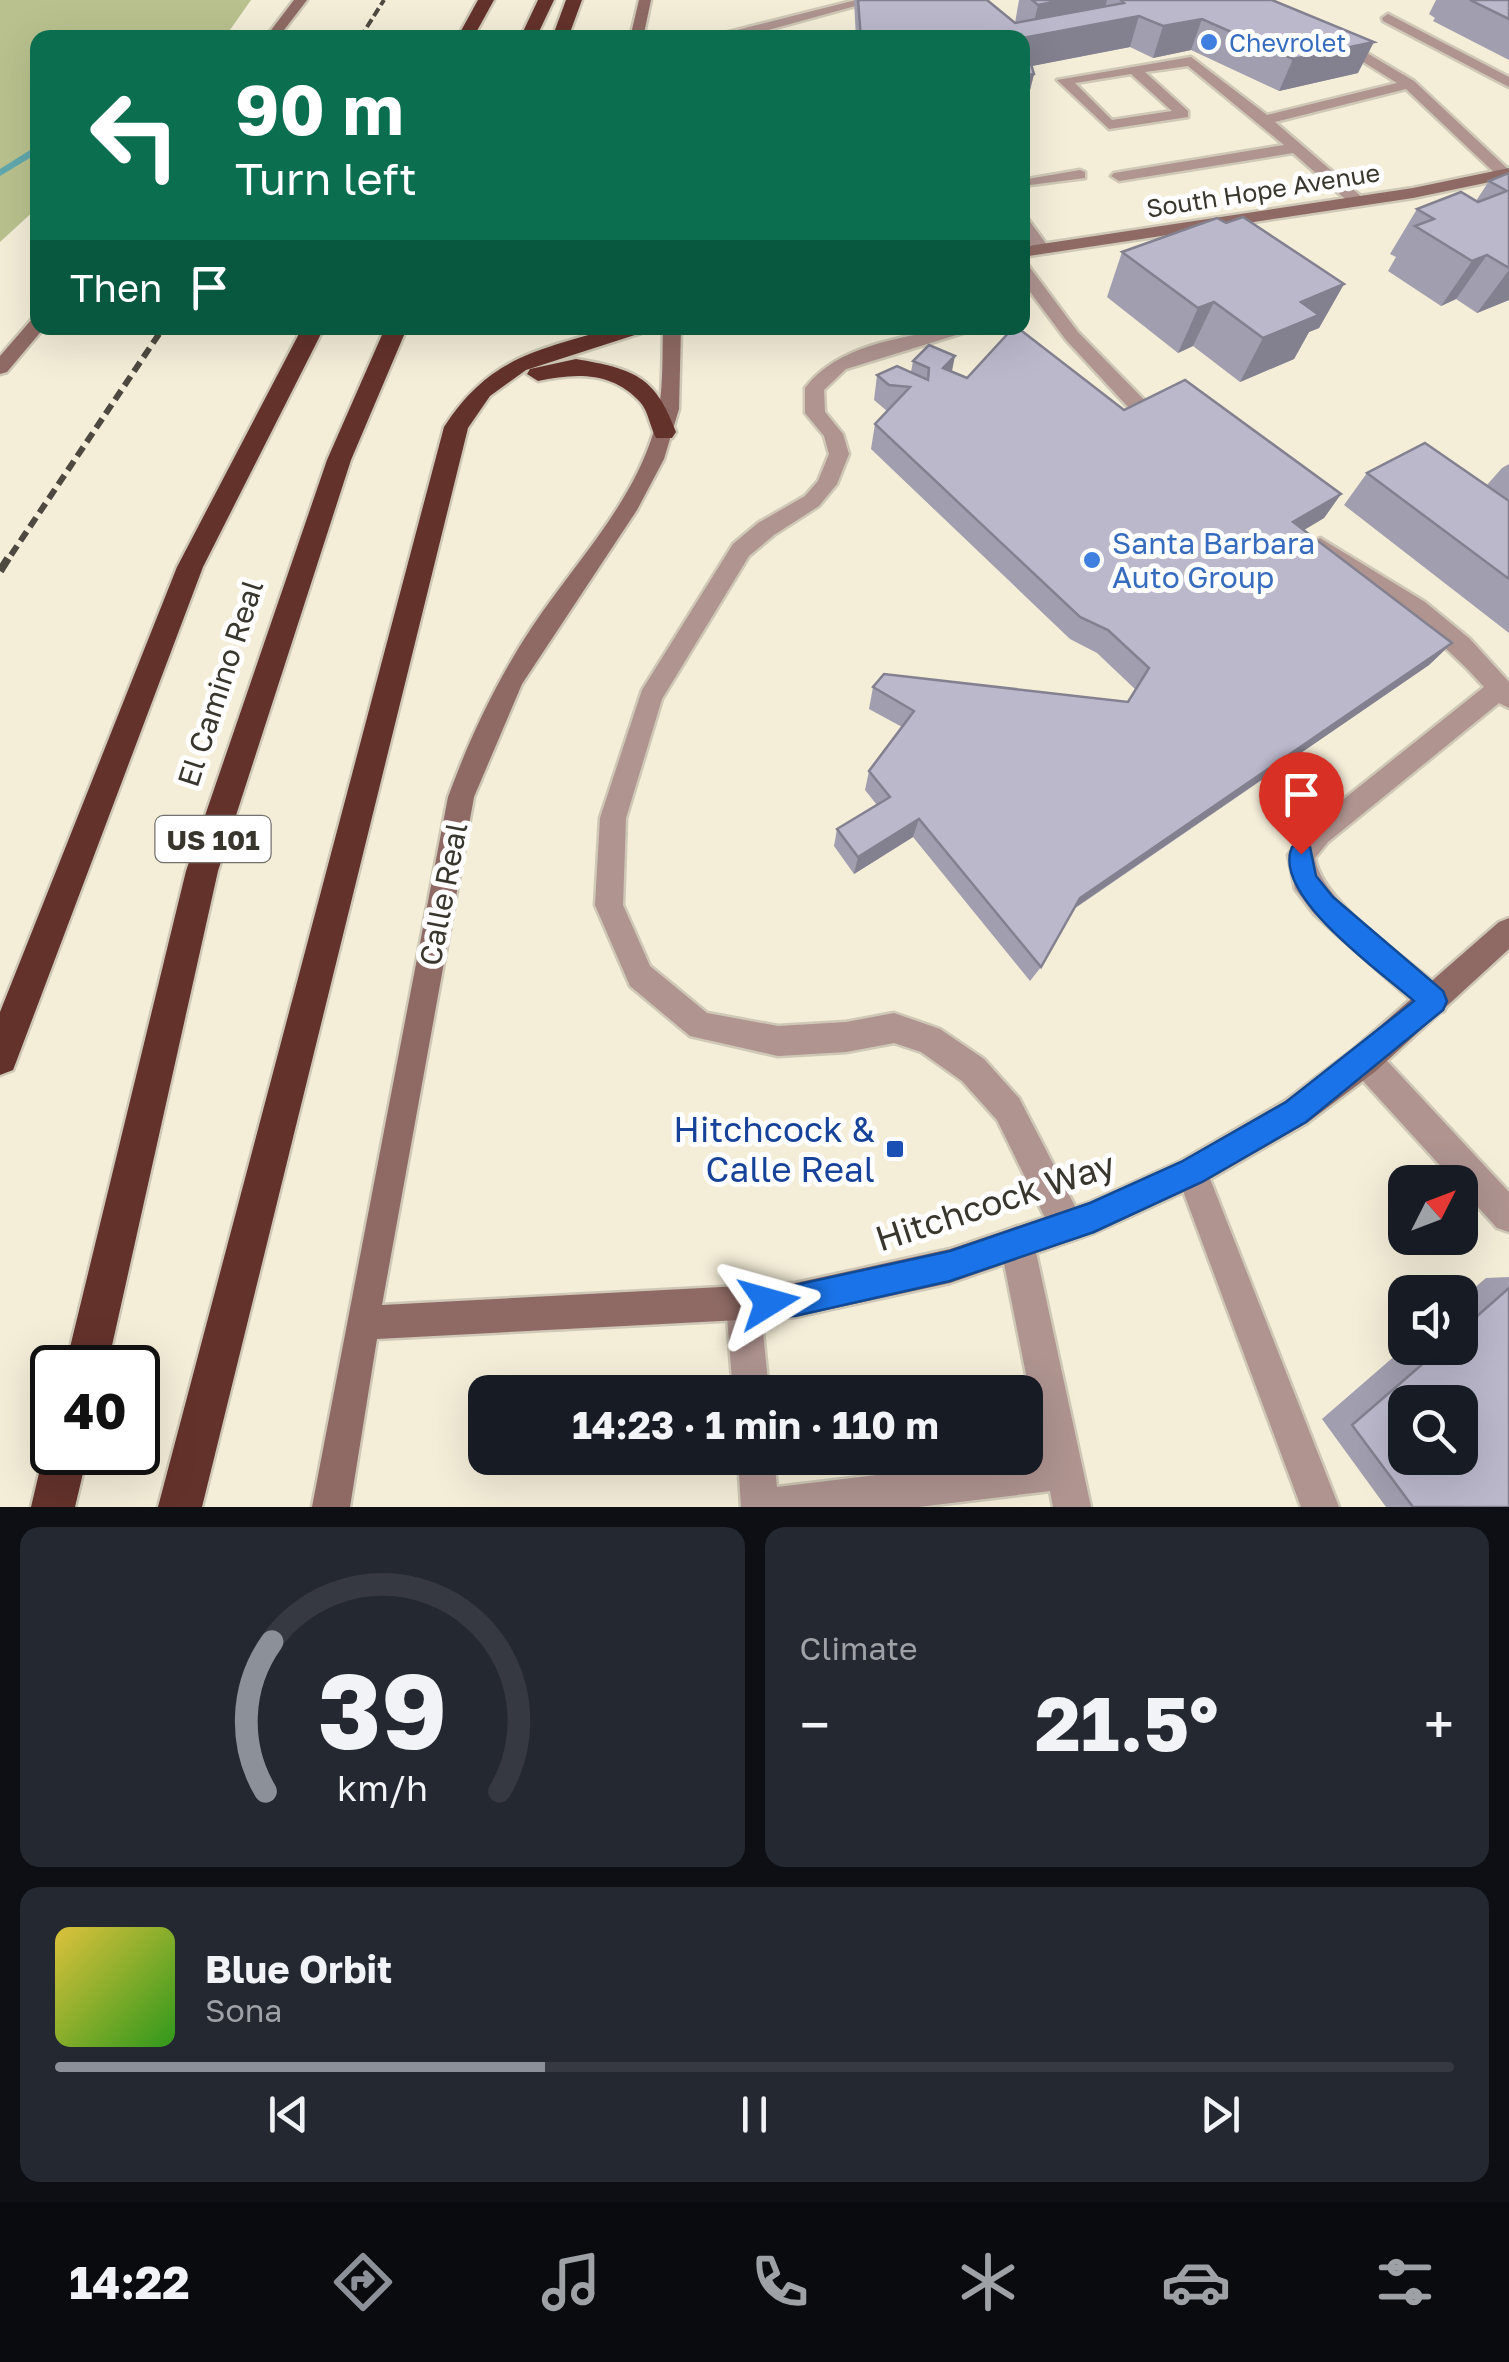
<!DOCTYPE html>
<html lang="en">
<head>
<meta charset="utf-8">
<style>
  :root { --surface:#171b24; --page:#242831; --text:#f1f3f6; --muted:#9ea1a6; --line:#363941; --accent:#8c9099 }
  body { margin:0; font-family:"Golos Text",sans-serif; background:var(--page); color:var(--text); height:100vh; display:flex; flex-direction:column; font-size:38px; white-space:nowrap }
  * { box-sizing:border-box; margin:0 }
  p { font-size:32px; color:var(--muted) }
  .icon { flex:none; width:55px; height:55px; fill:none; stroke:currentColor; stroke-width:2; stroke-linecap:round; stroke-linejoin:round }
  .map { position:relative; height:1507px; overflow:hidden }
  .details { display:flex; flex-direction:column; gap:20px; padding:20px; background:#0d0f14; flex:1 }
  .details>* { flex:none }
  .banner { position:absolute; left:30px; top:30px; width:1000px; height:305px; border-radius:20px; box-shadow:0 10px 40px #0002; background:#0b6e4f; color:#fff; overflow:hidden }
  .needle { width:65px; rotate:48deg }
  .fabs { position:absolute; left:1388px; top:1165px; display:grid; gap:20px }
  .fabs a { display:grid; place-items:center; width:90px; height:90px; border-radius:20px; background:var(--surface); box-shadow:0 10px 40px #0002; font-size:50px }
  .speed { position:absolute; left:30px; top:1345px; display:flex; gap:20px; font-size:50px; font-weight:700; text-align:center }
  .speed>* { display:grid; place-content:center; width:130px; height:130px; border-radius:50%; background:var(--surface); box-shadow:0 10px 40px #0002; line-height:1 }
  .speed .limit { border:5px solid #111; border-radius:15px; background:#fff; color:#111 }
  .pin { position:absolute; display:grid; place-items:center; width:85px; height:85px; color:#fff; margin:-102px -42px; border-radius:50% 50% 50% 0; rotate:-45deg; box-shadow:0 0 10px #0007 }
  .pin .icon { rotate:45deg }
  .me { position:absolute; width:110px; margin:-55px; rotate:82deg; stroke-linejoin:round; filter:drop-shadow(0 0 8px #0008) }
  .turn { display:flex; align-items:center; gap:35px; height:210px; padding:0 40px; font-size:45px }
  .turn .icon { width:130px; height:130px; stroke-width:2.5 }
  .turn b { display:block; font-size:70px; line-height:85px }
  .then { display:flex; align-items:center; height:95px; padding:0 40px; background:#0003; gap:20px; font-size:38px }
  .big { font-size:75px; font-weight:700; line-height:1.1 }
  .details .card { flex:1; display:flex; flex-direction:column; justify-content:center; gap:15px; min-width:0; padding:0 35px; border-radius:20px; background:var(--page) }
  .details .dial { align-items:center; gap:0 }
  .dial svg { height:260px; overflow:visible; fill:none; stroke:var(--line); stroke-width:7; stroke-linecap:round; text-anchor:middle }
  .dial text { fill:var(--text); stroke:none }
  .song { display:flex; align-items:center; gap:30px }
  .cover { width:120px; height:120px; border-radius:15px; background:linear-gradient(135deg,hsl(50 70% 55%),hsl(110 70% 35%)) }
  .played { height:10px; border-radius:5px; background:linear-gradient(90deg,var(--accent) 35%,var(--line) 35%) }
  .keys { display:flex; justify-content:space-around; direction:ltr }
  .heat { display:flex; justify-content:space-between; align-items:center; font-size:55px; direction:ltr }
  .details .tiles { flex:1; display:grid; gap:20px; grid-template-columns:1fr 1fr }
  .card:last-child { grid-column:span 2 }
  .trip { position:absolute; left:468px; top:1375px; width:575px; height:100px; border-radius:20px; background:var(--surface); box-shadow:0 10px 40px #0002; font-weight:700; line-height:100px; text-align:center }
  .tabs { display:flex; height:160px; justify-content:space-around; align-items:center; background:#090b0e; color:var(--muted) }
  .tabs .icon { width:70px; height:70px }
  .tabs .current { color:var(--accent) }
  .tabs b { font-size:45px; color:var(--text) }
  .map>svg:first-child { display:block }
</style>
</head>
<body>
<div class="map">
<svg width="1509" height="1507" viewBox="0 0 1509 1507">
  <rect width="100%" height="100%" fill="#f4edd8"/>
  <!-- green -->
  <polygon fill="#b9c28e" points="0,0 251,0 225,37 38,38 37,208 0,242"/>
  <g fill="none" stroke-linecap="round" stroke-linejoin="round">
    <!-- stream -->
    <polygon fill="#61a8ad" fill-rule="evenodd" points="35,147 38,147 38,153 0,176 0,169"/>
    <defs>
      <g id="lane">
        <polygon points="856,0 877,0 739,38 629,36 636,32 721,34"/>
        <polygon points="1388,14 1509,77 1509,87 1383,21 1382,18"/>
        <path d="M1338,36L1414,81L1509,170V177H1499L1406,89L1275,122L1363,198V204H1351L1293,153L1119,181L1111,176L1114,173L1284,145L1188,66L1145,72L1188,111V117L1109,129L1057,80L1191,57L1267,115L1397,83L1333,43L1331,40ZM1131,74L1172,111L1112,120L1075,83Z"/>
        <polygon points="1080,170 1085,172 1085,178 1022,186 1022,180"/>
        <polygon points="1022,217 1028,219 1050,249 1048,253 1036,253 1022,234"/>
        <polygon points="1022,264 1028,265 1078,332 1156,412 1156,422 1142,422 1066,340 1022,281"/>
        <path d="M948,328H979L846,369L824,390L825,412L843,434L849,454L837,484L819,506L774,535L749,556L662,699L626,818L623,905L650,966L707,1013L778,1026L846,1022L894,1013L940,1029L984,1059L1019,1098L1079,1214L1083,1226L1079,1238L1067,1242L1055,1238L997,1120L962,1081L921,1052L894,1043L846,1052L778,1056L690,1036L630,986L595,905L600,818L642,690L733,544L758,523L805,496L818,481L829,454L824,436L805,413V388C838,345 898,339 948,328Z"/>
        <path d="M1320,538L1425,602L1470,639L1509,682V708L1499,703L1328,842L1315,858C1322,904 1409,960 1444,991L1449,1001L1444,1011L1434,1015L1424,1011L1314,914L1295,889L1288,855L1310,826L1484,687C1434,630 1375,593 1312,552L1309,546Z"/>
        <polygon points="1365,1045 1376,1049 1509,1192 1509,1232 1497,1228 1354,1071 1350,1060 1354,1049"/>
        <polygon points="1192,1156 1203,1161 1339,1507 1301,1507 1176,1172 1181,1161"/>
        <polygon points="1017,1226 1029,1231 1034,1243 1091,1507 1053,1507 1050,1491 918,1507 741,1507 738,1458 774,1458 777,1487 1042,1455 1000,1243 1005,1231"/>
        <polygon points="743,1286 755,1291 760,1303 769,1392 733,1392 726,1303 731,1291"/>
      </g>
      <g id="secondary">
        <polygon points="294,0 307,0 278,38 265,38"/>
        <polygon points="639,0 651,0 643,38 630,38"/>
        <polygon points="1509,168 1509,178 1413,198 1022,257 1022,247 1413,188"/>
        <polygon points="38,318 38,328 44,328 7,372 0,374 0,356 32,319"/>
        <path d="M663,328H681L679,409L664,459L637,510L522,684L474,797L382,1305L795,1283L950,1249L1090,1202L1181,1161L1285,1101L1354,1049L1499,922L1509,918V949L1376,1071L1307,1123L1203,1183L1094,1233L950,1283L795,1317L377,1339L350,1507H312L448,797C470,737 497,680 532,627C574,564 630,507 653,434C664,400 662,363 663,328Z"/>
      </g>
      <g id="highway">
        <polygon points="478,0 494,0 473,38 457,38"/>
        <polygon points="538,0 554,0 536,38 520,38"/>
        <polygon points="566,0 582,0 568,38 552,38"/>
        <polygon points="302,328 324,328 203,567 18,1057 13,1070 0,1075 0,1012 177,567"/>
        <polygon points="385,328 407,328 351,460 218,871 107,1368 65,1368 186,871 327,460"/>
        <path d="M612,328H644L641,333L526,370L490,396L468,428L202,1507H158L444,427C490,356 537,351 612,328Z"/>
        <path d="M576,359C633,369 655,375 676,432L672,438H656C650,427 648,410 640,402C612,371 575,373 538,381L527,374L530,369Z"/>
        <polygon points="52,1436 52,1452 88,1452 75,1507 31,1507 44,1452"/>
      </g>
    </defs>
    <!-- lane casing -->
    <use href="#lane" stroke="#cfc8b6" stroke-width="5"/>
    <!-- secondary casing -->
    <use href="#secondary" stroke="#cfc8b6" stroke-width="5"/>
    <!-- highway casing -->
    <use href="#highway" stroke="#cfc8b6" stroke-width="5"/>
    <!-- lane -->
    <use href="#lane" fill="#af9490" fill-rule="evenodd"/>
    <!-- secondary -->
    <use href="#secondary" fill="#8f6a64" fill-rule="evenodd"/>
    <!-- highway -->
    <use href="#highway" fill="#63322b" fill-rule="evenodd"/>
    <!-- rail-far2 -->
    <polyline stroke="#4d4940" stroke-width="4" stroke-dasharray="9 4" stroke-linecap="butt" points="360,38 384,0"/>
    <!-- rail-far1 -->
    <polyline stroke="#4d4940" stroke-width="6" stroke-dasharray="11 6" stroke-linecap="butt" points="11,555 163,328"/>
    <!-- rail -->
    <polyline stroke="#4d4940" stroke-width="8" stroke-dasharray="15 8" stroke-linecap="butt" points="0,571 12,552"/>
  </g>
  <!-- wall -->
  <g fill="#a19eaf">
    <polygon points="854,0 987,0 1015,23 1019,0 1107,0 1105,6 1107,0 1272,0 1358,73 1279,91 1191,50 1153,58 1130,47 1031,66 1034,74 1026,106 1022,38 856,38"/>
    <polygon points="1436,0 1509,0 1509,60 1433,21 1435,18 1429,14"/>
    <polygon points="1509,173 1509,300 1477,313 1456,299 1441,306 1388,271 1396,257 1390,254 1417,209 1476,201 1489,181"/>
    <polygon points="1226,223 1344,284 1319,328 1309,332 1294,359 1240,382 1193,346 1178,353 1107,297 1122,252"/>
    <polygon points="913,361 952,372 967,378 1124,410 1341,494 1324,518 1304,530 1452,643 1429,665 1074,909 1041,967 1030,981 913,837 854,874 834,846 837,829 877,805 865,790 869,771 902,727 869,709 873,687 1128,702 1136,690 1097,653 1070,639 871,449 875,424 887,411 874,400 877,375 911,372"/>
    <polygon points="1509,464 1509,633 1344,505 1367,473 1486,486 1502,468"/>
    <polygon points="1509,1277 1509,1507 1386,1507 1322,1419 1405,1347 1460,1348 1460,1300 1486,1278"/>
  </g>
  <!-- shaded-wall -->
  <g fill="#83818f">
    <polygon points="1063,0 1107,0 1101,22 1031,35 1038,5"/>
    <polygon points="1139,16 1130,47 1022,68 1023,38"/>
    <polygon points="1202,19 1191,50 1153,58 1163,26"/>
    <polygon points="1374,42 1358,73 1279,91 1293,59"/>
    <polygon points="1034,74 1026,106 1022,107 1022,76"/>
    <polygon points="1487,255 1456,299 1441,306 1472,261"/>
    <polygon points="1509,270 1509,300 1477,313"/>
    <polygon points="1344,284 1319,328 1309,332 1294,359 1240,382 1263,338 1301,302"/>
    <polygon points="1214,302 1193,346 1178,353 1198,308"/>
    <polygon points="955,356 950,381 943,368"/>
    <polygon points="1341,494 1324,518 1277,546 1293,522"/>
    <polygon points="1452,643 1429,665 1067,913 1080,898"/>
    <polygon points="919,819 913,837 854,874 858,857"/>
  </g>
  <!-- building -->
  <g fill="#bbb8cc" stroke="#83818f" stroke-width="2.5" fill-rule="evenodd">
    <polygon points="858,0 987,0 1015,23 1124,3 1121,0 1272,0 1374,42 1293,59 1202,19 1163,26 1139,16 1023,38 1034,74 1022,76 1022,38 861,38"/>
    <polygon points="1032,0 1063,0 1038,5"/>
    <polygon points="1470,0 1509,0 1509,19"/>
    <polygon points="1509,173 1509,268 1487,255 1472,261 1415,226 1434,219 1417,209 1461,192 1478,202 1507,191 1489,181"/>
    <polygon points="1243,217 1344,284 1301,302 1319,315 1263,338 1214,302 1198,308 1122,252 1217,218 1226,223"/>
    <polygon points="1013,328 1018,328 1124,410 1185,380 1341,494 1293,522 1452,643 1080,898 1041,967 919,819 858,857 837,829 890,797 869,771 914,711 873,687 884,674 1128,702 1149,668 1108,630 1080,617 875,424 910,387 889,385 877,375 897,366 928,380 929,368 913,361 929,345 955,356 943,368 967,378"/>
    <polygon points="1425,443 1509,501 1509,579 1367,473"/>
    <path d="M1509,1288V1507H1413L1352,1425L1441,1348H1460V1331ZM1405,1402H1460V1458H1405Z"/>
  </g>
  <!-- route -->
  <path fill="#1a73e8" stroke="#114b97" stroke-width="2.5" d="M1301,843L1310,847L1316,876L1333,897L1443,991L1447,1001L1443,1010L1306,1122L1202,1182L1094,1232L950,1281L795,1316L769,1317L758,1312L754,1302L758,1291L795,1285L950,1251L1090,1203L1181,1162L1286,1102L1414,1001C1381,972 1271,895 1292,847Z"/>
  <!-- markers -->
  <g fill="#3f7fe0" stroke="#fff" stroke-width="4">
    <circle cx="1209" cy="42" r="10"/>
    <circle cx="1092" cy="560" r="10"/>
  </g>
  <rect fill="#1a4fb4" stroke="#fff" stroke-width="4" x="885" y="1139" width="20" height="20" rx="5"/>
  <g text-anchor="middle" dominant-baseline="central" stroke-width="10" stroke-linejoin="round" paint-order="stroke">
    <!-- far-shop labels -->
    <g font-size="25" fill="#366cbe" stroke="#fff" text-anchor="start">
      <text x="1229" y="42">Chevrolet</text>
    </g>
    <!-- far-street labels -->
    <g font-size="25" fill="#39362e" stroke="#fff">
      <text transform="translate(1263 190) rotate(-9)">South Hope Avenue</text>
    </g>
    <!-- shield labels -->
    <rect fill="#fff" stroke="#74726d" stroke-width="2.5" x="155.5" y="816" width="115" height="46" rx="8"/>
    <g font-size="28" font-weight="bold" fill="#39362e">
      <text x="213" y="839">US 101</text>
    </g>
    <!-- shop labels -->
    <g font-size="30" fill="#366cbe" stroke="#fff" text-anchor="start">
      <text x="1112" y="543">Santa Barbara<tspan x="1112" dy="34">Auto Group</tspan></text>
    </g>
    <!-- street labels -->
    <g font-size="30" fill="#39362e" stroke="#fff">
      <text transform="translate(220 683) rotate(-72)">El Camino Real</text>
      <text transform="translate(443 894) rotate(-79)">Calle Real</text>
    </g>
    <!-- near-transit labels -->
    <g font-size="35" fill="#164399" stroke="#fff" text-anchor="end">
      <text x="875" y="1129">Hitchcock &amp;<tspan x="875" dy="40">Calle Real</tspan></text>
    </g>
    <!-- near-street labels -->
    <g font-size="35" fill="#39362e" stroke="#fff">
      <text transform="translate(995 1201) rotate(-18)">Hitchcock Way</text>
    </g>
  </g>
</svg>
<div class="fabs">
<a><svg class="needle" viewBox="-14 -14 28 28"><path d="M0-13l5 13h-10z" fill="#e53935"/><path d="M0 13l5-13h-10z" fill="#9ea1a6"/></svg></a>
<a><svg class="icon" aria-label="sound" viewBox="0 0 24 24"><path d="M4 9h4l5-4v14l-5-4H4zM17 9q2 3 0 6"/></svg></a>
<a><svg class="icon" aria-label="search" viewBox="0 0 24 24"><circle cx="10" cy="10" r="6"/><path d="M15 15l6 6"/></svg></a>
</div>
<div class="speed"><div class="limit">40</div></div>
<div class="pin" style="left:1301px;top:854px;background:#d93025"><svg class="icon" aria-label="arrive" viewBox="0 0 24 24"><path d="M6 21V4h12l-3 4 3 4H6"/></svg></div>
<svg class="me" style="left:769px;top:1302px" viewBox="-20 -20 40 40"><path d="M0-17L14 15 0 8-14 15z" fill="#1a73e8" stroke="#fff" stroke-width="4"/></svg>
<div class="trip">14:23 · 1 min · 110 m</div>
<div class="banner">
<div class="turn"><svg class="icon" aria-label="left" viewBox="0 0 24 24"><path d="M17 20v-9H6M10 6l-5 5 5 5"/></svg><div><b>90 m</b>Turn left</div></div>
<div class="then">Then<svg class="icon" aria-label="arrive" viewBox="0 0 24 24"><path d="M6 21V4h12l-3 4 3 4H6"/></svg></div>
</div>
</div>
<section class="details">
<div class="tiles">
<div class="card dial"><svg viewBox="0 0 100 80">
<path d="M14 69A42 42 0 1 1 86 69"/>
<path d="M14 69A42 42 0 0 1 16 23" stroke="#8c9099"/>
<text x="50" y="56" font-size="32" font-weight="700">39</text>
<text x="50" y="72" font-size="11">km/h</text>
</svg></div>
<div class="card"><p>Climate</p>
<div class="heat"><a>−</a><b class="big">21.5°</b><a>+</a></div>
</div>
<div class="card">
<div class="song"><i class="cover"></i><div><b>Blue Orbit</b><p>Sona</p></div></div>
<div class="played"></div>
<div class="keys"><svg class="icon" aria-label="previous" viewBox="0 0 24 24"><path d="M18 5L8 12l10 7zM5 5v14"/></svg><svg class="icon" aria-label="pause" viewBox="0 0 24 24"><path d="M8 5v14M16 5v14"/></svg><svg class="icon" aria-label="next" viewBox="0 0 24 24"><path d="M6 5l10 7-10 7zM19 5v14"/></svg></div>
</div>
</div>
</section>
<nav class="tabs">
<b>14:22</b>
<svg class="icon current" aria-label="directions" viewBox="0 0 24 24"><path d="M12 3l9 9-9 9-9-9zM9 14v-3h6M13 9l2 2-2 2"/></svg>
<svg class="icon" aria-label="music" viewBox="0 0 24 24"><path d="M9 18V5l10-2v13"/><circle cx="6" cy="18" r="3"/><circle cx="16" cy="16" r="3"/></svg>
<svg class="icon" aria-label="phone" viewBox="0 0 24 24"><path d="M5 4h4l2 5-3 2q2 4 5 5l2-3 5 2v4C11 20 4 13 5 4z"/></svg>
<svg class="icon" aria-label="climate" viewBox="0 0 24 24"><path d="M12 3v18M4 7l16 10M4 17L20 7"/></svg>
<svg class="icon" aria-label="car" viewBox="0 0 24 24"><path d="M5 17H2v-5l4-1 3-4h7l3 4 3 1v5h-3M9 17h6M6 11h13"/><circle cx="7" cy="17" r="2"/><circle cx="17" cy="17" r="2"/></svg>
<svg class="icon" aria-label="filters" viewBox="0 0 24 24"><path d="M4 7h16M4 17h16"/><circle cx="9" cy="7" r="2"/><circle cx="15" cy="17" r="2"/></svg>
</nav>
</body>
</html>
